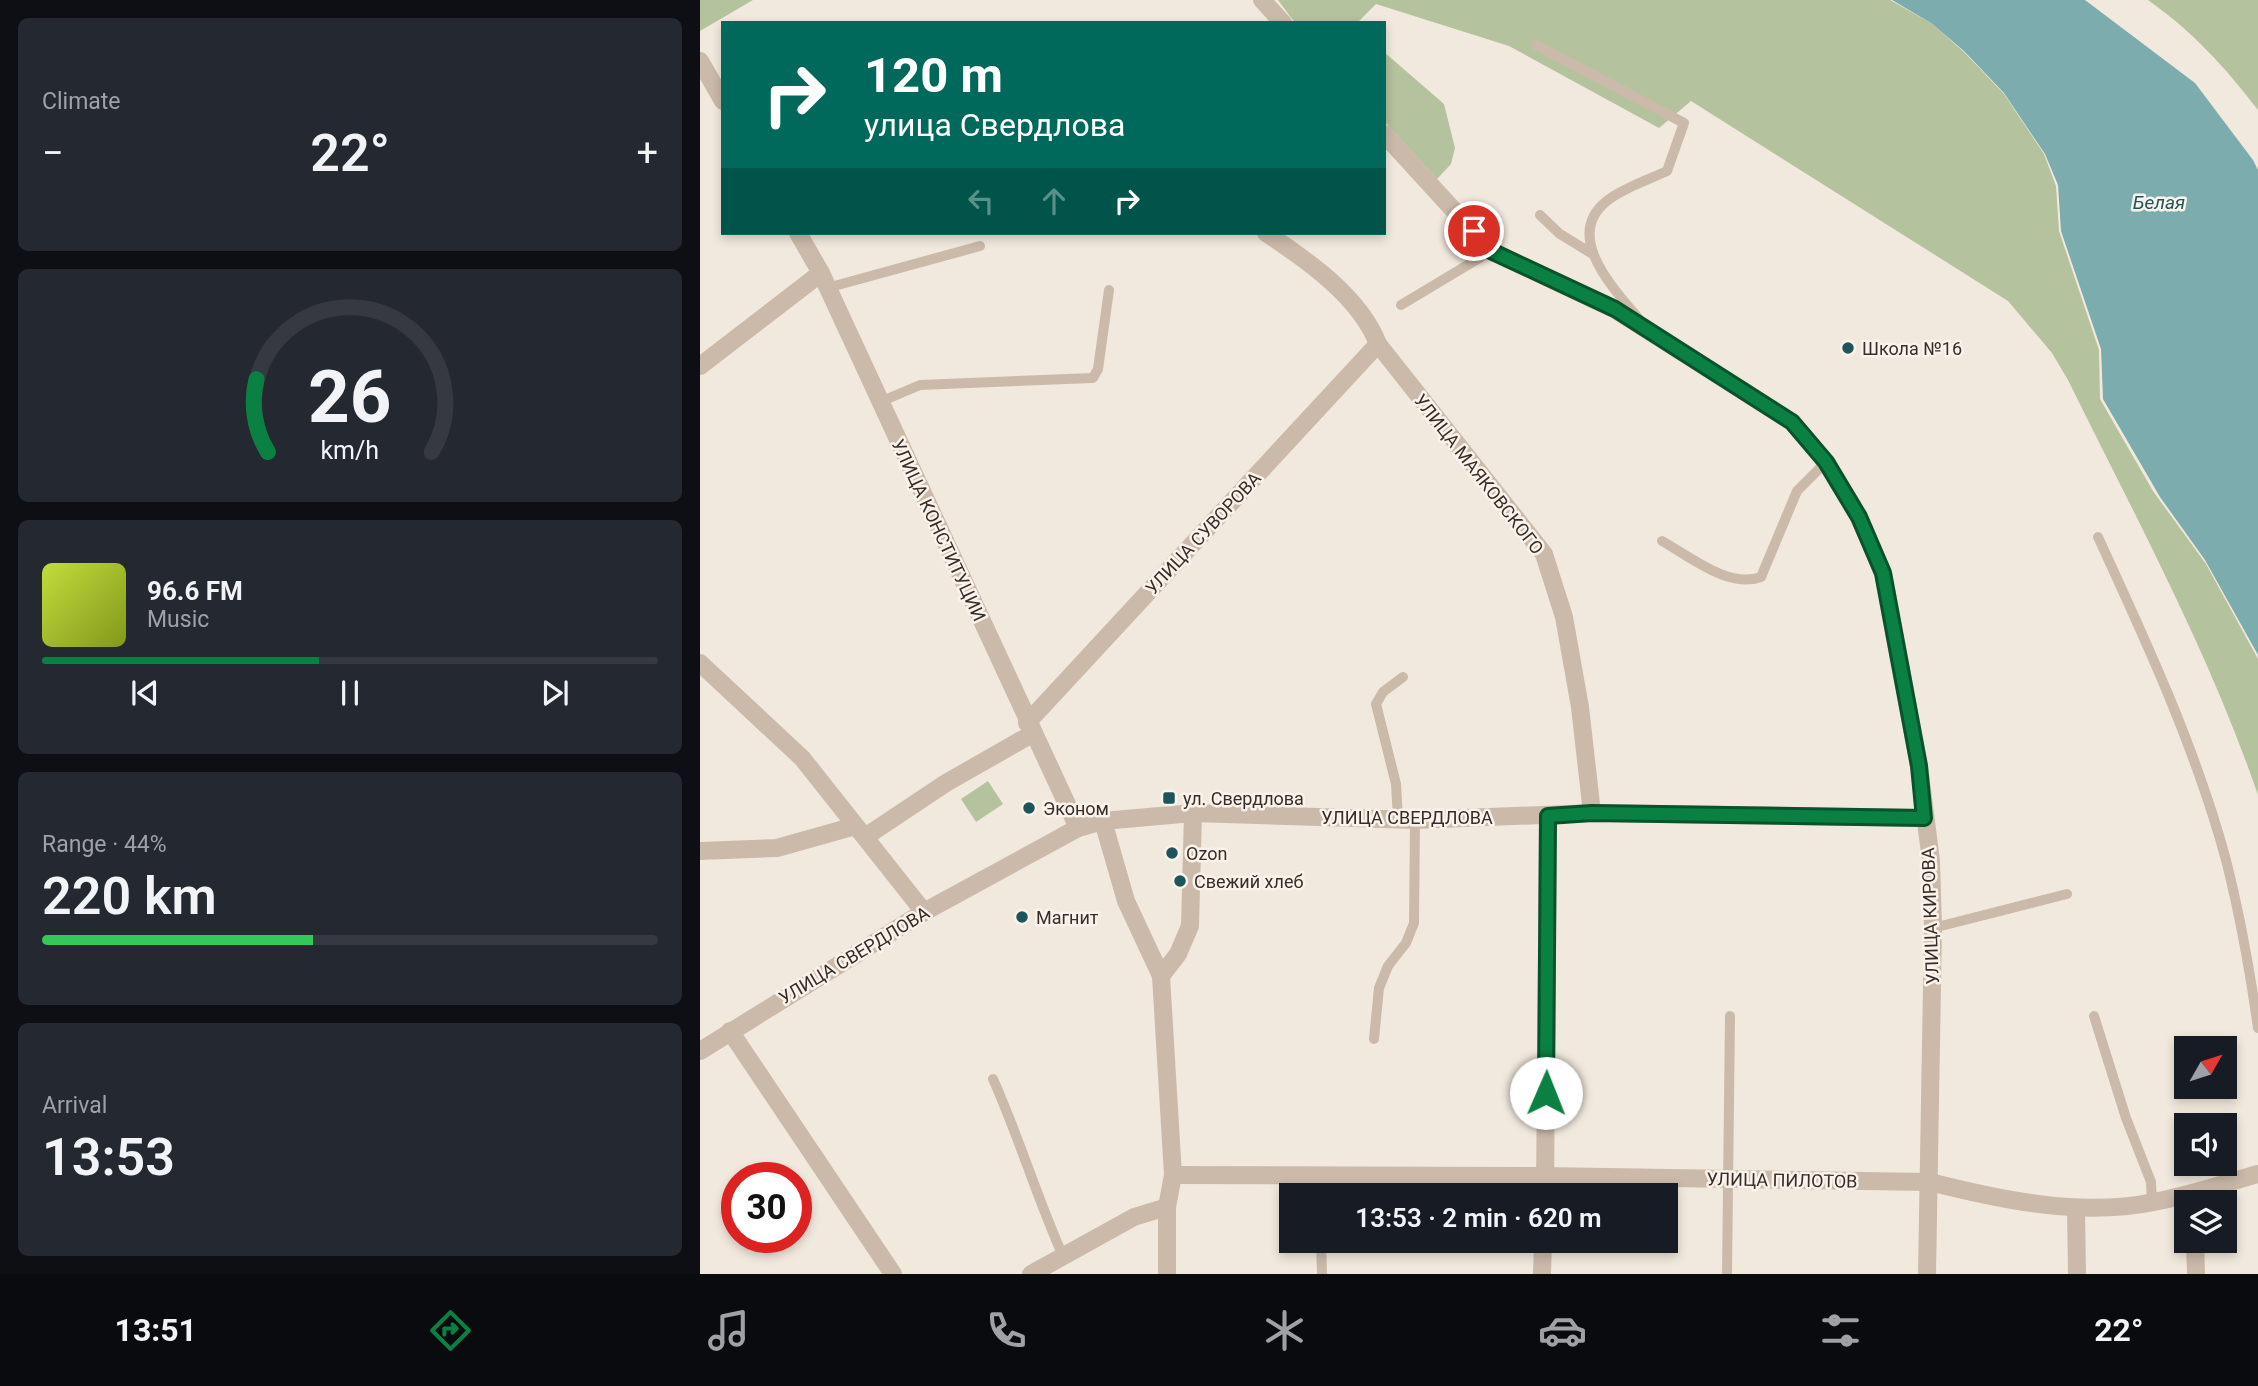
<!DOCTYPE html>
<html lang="en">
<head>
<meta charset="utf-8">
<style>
  :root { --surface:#171b24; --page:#242831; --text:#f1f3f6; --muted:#9ea1a6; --line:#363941; --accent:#0b8043 }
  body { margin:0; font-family:Roboto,sans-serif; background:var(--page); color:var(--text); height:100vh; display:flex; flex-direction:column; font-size:26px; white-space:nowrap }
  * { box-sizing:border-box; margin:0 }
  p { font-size:23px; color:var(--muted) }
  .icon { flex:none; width:38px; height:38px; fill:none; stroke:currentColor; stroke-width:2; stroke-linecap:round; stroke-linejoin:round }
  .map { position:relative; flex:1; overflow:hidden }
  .details { display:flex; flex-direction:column; gap:18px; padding:18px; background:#0d0f14; width:700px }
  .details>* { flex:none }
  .hud { position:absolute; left:21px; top:21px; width:665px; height:214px; border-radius:0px; box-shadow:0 4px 10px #0003; background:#00695c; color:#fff; overflow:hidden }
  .needle { width:46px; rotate:51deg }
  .fabs { position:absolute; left:1474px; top:1036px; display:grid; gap:14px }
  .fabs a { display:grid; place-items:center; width:63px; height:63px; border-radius:0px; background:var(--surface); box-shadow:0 4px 10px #0003; font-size:35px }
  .speed { position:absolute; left:21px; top:1162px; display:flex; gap:14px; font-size:35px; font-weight:700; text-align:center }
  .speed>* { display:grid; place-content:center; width:91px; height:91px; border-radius:50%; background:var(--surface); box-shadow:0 4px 10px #0003; line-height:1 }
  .speed .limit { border:10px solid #d22; background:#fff; color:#111 }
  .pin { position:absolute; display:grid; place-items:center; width:60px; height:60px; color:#fff; margin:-30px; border:4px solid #fff; border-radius:50%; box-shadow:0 2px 7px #0007 }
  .me { position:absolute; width:77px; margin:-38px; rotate:1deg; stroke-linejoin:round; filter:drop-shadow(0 0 5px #0008) }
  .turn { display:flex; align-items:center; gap:24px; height:147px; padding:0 28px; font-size:32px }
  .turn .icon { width:91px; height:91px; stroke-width:2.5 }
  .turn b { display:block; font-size:49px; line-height:60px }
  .lanes { display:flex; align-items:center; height:66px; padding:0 28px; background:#0003; justify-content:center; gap:35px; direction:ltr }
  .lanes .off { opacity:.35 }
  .big { font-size:52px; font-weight:600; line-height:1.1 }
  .details .widget { flex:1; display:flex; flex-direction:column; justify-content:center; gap:10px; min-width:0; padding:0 24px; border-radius:10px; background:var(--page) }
  .details .dial { align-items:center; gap:0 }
  .dial svg { height:182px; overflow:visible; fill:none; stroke:var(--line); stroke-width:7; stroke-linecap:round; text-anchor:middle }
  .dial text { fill:var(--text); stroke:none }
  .song { display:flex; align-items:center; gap:21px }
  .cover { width:84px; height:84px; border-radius:10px; background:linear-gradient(135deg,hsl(70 70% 55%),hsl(70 70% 35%)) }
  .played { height:7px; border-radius:4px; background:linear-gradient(90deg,var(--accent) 45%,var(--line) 45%) }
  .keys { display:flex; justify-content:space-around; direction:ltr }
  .heat { display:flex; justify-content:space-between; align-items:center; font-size:38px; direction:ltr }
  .charge { height:10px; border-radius:5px; background:linear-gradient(90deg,#34c759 44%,var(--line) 0) }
  .trip { position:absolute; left:579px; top:1183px; width:399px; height:70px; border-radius:0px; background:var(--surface); box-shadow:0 4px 10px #0003; font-weight:600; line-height:70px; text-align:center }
  .menu { display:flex; height:112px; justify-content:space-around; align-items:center; background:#090b0e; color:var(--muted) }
  .menu .icon { width:49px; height:49px }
  .menu .current { color:var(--accent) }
  .menu b { font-size:32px; color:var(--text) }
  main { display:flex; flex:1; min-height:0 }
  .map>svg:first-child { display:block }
</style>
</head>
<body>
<main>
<section class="details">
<div class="widget"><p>Climate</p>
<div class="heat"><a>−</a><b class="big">22°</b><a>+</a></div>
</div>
<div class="widget dial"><svg viewBox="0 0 100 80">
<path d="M14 69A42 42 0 1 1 86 69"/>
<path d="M14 69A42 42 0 0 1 9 37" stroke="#0b8043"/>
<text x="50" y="56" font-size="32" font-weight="700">26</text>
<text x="50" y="72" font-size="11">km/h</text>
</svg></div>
<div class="widget">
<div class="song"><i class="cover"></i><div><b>96.6 FM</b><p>Music</p></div></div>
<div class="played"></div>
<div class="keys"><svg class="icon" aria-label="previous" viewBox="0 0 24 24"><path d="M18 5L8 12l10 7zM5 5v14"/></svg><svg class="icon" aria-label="pause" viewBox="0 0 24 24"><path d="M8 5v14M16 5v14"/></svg><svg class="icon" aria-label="next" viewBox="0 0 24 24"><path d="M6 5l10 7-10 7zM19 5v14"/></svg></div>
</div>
<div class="widget"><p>Range · 44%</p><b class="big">220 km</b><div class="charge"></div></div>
<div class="widget"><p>Arrival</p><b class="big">13:53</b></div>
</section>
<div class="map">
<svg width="1558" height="1274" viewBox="0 0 1558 1274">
  <rect width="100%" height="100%" fill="#f2e9de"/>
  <!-- green -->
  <g fill="#b5c29e">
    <polygon points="0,0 53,0 0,31"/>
    <path d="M578,0H1190L1231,23L1264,52L1304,94L1344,154L1356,186L1359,231L1399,350L1400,399L1453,491L1506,564L1558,659V795C1509,652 1435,516 1368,380L1352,353L1308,301L991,101L959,128L809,46L676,4L657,23H595Z"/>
    <path d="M1448,0H1558V110C1526,68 1492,31 1448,0Z"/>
    <polygon points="684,52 744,104 755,148 751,164 737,179 684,121"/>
    <polygon points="288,781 303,804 276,822 261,799"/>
  </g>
  <!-- water -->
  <polygon fill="#7dacaf" points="1192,0 1385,0 1495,83 1553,160 1558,170 1558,655 1505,560 1460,497 1403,399 1401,349 1361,231 1358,185 1345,154 1304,93 1264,51 1231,23"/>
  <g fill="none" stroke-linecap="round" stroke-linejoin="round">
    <!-- service -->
    <g stroke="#cbbaaa" stroke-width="10">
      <path d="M836,45L984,123L967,171C948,180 925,187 908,200C862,235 913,288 939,319"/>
      <polyline points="840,215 860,234 891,253"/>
      <polyline points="127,288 280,246"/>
      <polyline points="701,305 791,251"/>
      <polyline points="180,402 220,385 393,378 398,369 409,290"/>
      <path d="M1398,537C1446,641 1496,749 1526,860C1540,915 1550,971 1558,1028"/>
      <path d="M962,541C989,556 1029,589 1061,577L1097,491L1126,462"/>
      <polyline points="698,819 696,784 676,704 683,692 703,677"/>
      <polyline points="1233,928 1367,894"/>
      <polyline points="1394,1016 1426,1118 1451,1182 1452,1203"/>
      <polyline points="674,1039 679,988 688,966 706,943 714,923 715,820"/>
      <path d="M293,1079C319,1137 337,1198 363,1256"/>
      <polyline points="621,1176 621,1195"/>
      <polyline points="621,1241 622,1274"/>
      <polyline points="1027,1274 1030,1016"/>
    </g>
    <!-- minor -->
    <g stroke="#cbbaaa" stroke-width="18">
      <polyline points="562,0 583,23"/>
      <polyline points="0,61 23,101"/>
      <polyline points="684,134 791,251 914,309 1092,422 1126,462 1159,517 1183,573 1219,766 1231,861 1233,928 1227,1274"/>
      <polyline points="98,233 121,273 378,828"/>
      <path d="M566,233C607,260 660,297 678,344L844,554L864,617L880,707L892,813"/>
      <polyline points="0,366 121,273"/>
      <polyline points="0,663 102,758 224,912"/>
      <polyline points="327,723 678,344"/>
      <polyline points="403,821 426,901 461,976 473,1175 467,1207 467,1274"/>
      <polyline points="165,837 246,783 332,734"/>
      <polyline points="0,851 77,848 155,826"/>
      <polyline points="461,976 478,954 490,926 493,813"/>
      <polyline points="30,1031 193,1274"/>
      <polyline points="0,1051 224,912 378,828 403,821 493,813 715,820 892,813 1224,818"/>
      <path d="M473,1175L845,1176L1230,1182C1301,1200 1381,1217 1454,1202C1489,1195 1523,1184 1558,1174"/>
      <polyline points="845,1195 848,816"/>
      <polyline points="1376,1208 1377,1274"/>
      <polyline points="1495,1241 1496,1274"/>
      <polyline points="331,1274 434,1217 467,1207"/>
      <polyline points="842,1274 843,1241"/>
    </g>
  </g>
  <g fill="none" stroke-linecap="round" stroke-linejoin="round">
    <defs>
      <polyline id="route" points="774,231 791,251 915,309 1092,422 1126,462 1159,517 1183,573 1219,766 1224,818 892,813 848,816 846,1093"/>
    </defs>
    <!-- route casing -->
    <use href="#route" stroke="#07532c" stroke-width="18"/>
    <!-- route -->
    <use href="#route" stroke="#0b8043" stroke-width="12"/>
  </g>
  <!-- markers -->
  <g fill="#1f545a" stroke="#faf3eb" stroke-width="2.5">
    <circle cx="1148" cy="348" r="7"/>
    <rect x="462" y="791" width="14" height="14" rx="3.5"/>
    <circle cx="329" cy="808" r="7"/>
    <circle cx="472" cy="853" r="7"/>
    <circle cx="480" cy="881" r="7"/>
    <circle cx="322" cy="917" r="7"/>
  </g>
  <g text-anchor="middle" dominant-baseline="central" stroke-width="5" stroke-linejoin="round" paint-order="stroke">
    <!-- poi labels -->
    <g font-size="18" fill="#382e29" stroke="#faf3eb" text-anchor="start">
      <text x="1162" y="348">Школа №16</text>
      <text x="483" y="798">ул. Свердлова</text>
      <text x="343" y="808">Эконом</text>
      <text x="486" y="853">Ozon</text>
      <text x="494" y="881">Свежий хлеб</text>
      <text x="336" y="917">Магнит</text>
    </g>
    <!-- street labels -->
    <g font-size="18" fill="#382e29" stroke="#faf3eb">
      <text transform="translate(779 474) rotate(52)">УЛИЦА МАЯКОВСКОГО</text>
      <text transform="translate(239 530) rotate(65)">УЛИЦА КОНСТИТУЦИИ</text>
      <text transform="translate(503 533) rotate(-47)">УЛИЦА СУВОРОВА</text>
      <text x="707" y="817">УЛИЦА СВЕРДЛОВА</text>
      <text transform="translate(1230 916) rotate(-92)">УЛИЦА КИРОВА</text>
      <text transform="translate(154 955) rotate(-31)">УЛИЦА СВЕРДЛОВА</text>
      <text transform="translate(1082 1180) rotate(1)">УЛИЦА ПИЛОТОВ</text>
    </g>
    <!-- water labels -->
    <g font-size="19" font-style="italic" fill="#1f545a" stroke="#faf3eb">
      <text x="1459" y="202">Белая</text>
    </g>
  </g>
</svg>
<div class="fabs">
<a><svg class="needle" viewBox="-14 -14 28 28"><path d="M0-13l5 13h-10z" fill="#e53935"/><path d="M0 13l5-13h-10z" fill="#9ea1a6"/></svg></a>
<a><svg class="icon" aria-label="sound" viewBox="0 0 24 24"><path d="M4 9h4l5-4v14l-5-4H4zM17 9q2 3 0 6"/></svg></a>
<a><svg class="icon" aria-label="layers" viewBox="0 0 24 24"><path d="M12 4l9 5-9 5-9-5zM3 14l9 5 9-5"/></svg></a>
</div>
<div class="speed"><div class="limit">30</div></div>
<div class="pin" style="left:774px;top:231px;background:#d93025"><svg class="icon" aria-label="arrive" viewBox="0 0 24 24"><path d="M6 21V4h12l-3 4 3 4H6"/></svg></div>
<svg class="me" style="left:846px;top:1093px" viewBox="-20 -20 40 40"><circle r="19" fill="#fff"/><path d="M0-13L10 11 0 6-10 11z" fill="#0b8043"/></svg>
<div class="trip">13:53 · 2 min · 620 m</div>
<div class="hud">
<div class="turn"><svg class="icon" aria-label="right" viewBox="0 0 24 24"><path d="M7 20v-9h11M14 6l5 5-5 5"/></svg><div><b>120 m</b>улица Свердлова</div></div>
<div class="lanes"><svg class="icon off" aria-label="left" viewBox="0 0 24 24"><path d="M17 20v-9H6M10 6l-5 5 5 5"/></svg><svg class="icon off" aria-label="ahead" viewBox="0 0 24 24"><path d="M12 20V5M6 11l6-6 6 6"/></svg><svg class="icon" aria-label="right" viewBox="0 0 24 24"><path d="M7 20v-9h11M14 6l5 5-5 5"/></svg></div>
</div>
</div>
</main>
<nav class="menu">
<b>13:51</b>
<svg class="icon current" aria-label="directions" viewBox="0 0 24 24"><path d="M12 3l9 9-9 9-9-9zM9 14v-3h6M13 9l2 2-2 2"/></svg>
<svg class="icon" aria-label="music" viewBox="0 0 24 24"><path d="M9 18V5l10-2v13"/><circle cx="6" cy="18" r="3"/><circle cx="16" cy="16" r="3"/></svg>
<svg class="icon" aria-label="phone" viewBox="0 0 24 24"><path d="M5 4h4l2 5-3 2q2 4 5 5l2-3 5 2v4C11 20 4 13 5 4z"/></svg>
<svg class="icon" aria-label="climate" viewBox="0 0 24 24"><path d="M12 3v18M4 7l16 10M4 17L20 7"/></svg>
<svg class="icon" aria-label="car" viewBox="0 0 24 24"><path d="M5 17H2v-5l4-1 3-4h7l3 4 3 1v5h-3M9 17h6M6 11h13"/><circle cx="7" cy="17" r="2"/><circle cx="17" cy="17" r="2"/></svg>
<svg class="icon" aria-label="filters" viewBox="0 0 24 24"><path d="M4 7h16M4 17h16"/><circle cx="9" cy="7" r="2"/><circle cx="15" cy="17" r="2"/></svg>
<b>22°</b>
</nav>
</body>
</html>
